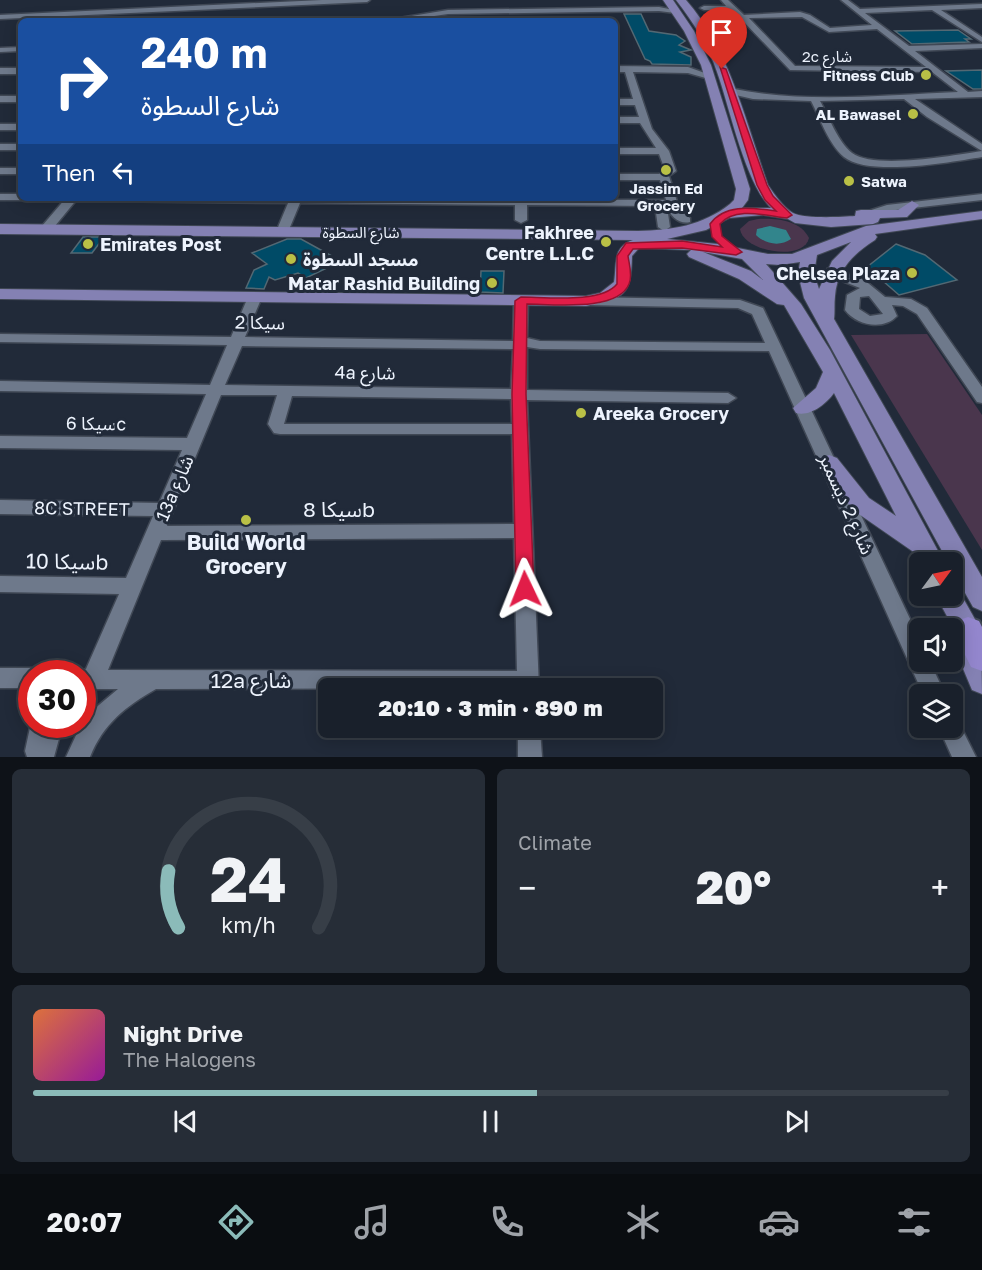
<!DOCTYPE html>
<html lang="en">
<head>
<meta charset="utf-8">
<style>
  :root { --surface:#19202b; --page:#262d37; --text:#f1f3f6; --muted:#9fa3a9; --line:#373e47; --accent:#8bbbb9 }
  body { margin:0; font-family:"Golos Text","Noto Sans Arabic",sans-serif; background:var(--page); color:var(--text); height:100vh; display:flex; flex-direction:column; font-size:22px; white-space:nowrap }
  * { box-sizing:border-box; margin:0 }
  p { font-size:20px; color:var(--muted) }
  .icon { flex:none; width:33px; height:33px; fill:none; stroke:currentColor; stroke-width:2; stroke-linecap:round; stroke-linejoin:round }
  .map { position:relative; height:757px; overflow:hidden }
  .details { display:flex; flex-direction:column; gap:12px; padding:12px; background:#0e1218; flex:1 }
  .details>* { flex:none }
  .hud { position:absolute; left:18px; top:18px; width:600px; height:183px; border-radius:9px; box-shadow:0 3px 15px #0003,0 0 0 2px var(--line); background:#1a4fa0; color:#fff; overflow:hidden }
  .needle { width:39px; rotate:57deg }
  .tools { position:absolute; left:909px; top:552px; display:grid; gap:12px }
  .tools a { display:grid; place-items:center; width:54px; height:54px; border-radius:9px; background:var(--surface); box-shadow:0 3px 15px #0003,0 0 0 2px var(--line); font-size:30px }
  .speed { position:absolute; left:18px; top:660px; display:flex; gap:12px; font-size:30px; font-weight:700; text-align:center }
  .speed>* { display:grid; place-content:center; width:78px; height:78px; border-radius:50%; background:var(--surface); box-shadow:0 3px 15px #0003,0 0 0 2px var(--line); line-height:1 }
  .speed .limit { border:9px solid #d22; background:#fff; color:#111 }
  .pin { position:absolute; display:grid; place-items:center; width:51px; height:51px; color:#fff; margin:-62px -26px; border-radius:50% 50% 50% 0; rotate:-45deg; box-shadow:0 0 6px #0007 }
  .pin .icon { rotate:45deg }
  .me { position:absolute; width:66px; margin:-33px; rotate:358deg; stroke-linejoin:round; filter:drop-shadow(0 0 4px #0008) }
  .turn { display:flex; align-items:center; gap:21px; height:126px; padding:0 24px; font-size:27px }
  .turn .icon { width:78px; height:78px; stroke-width:2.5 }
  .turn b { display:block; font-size:42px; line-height:51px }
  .then { display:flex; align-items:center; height:57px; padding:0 24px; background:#0003; gap:12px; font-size:22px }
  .big { font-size:45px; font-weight:800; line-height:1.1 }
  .details .card { flex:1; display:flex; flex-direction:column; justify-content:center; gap:9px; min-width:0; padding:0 21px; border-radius:9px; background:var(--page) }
  .details .dial { align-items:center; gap:0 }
  .dial svg { height:156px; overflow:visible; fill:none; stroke:var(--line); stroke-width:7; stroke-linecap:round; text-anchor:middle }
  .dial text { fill:var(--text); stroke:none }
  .song { display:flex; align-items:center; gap:18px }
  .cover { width:72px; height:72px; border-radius:9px; background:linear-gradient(135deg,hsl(20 70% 55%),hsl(300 70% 35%)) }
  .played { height:6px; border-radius:3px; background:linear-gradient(90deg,var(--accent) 55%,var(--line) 55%) }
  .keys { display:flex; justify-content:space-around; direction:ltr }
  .heat { display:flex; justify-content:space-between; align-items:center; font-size:33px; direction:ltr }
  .details .tiles { flex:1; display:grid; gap:12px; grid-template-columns:1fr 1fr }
  .card:last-child { grid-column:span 2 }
  .trip { position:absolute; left:318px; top:678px; width:345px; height:60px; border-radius:9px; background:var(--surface); box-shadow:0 3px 15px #0003,0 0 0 2px var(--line); font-weight:800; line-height:60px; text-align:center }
  .tab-bar { display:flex; height:96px; justify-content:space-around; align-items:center; background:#0a0d11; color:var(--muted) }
  .tab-bar .icon { width:42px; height:42px }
  .tab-bar .on { color:var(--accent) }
  .tab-bar b { font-size:27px; color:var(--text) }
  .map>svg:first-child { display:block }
</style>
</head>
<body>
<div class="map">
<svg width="982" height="757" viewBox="0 0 982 757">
  <rect width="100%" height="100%" fill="#212a39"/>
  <!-- green -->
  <g fill="#4a364d">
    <path d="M758,219C776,218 800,220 809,238C804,262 743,252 740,229L749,221Z"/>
    <polygon points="927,334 982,415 982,550 851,335"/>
  </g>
  <!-- water -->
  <path fill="#32858c" d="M770,226L786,230L791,239C780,247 765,244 756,235L757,229Z"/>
  <!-- building -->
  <g fill="#004b67" stroke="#536873" stroke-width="1.5">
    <polygon points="624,14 641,14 649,31 676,35 685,41 679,45 691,50 680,52 691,57 691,65 652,64 650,61 645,59"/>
    <polygon points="958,30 971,39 965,39 969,42 912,44 895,31"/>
    <polygon points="982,70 982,89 973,89 946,71"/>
    <polygon points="83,237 104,237 92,253 71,253"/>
    <polygon points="287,239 301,239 330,255 314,262 325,269 306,278 298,273 275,280 269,277 264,289 246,288 254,270 267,264 252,253"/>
    <polygon points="896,244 925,255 957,280 899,295 867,267"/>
    <polygon points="481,271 504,271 503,293 480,292"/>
  </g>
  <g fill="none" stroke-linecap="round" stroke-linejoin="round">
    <defs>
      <g id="minor">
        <polygon points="322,0 370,0 367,2 0,19 0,15"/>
        <path d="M721,0H728L744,15L800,12L810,15L830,28L872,25L841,0H848L860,9L982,4V8L941,10L982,37V42L932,10L865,13L909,46L982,44V48L915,51L968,92L982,91V97L915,99L982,144V157C951,162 869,177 844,157C829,145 820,118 811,101L753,99L727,93L726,91L730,88C803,104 883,95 958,92L932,72L790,70L743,21L729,10H704L700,8L704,6H726ZM802,17L829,32L877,29L926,67L795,66L749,18ZM904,99L927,117L982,151C954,155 875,170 852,153C838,142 829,117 820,101Z"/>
        <polygon points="659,7 679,11 675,13 659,11 448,14 400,21 381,21 448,10"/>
        <polygon points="21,47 21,51 0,52 0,48"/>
        <path d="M615,66L688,67L713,76L709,79L688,73L633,72L652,129L669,151L676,171L669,176L680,211L690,218V222C680,225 670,216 667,207L670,227L664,231L658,227L655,206L527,205V220L521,223L515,220V205L300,203L288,232L282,236L276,232L288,203L94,201L88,198L666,200L660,180H615V174H659L665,170L659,154H615V148H656L640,123H615V117H639L635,105H615V99H633L625,72H615Z"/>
        <rect x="0" y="68" width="21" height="6"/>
        <rect x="0" y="96" width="21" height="6"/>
        <rect x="0" y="124" width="21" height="6"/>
        <rect x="0" y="144" width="21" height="6"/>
        <rect x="0" y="168" width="21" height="6"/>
        <polygon points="0,194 21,194 21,198 26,198 21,200 0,200"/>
        <polygon points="982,194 982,200 887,211 868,216 862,213 887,205"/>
        <polygon points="66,198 78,198 50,232 42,232 42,226"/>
        <path d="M832,268L863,279L885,297L911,299L927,308L982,387V403L977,402L917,314L903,306L892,305L897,316C883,331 856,325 845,310L847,295L860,288L827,275L826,272L827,269ZM869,296L883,314L870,316L859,309L860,297Z"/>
        <path d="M255,293L262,297L245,337L513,341L514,301L521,297L528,301L527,338L540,341L765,343L752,314L738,308L586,305L579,301L586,297L740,300L763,308L920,640V662H930L945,694H923L769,351L540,349L527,347V390L728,393L736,398L728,403L527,400L539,688L156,689C126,706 103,724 90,757H66L77,733L71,724H82V700L90,703L93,710L118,689H82V674H74L86,669L119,594L0,592V576L126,578L153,516L0,514V500L159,503L182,450L0,448V436L187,438L206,394L0,391V381L210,385L227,345L0,342V334L231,337L248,297ZM242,346L513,349L511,389L225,385ZM221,395H277L268,424L274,433L280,434H512L514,524L167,526ZM292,396L511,399L512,424H284ZM514,538L517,671L108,670L161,540Z"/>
        <polygon points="0,668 32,668 41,674 32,674 32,688 0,688"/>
        <polygon points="32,718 32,724 63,724 54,757 27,757 25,751"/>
        <polygon points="952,718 958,721 976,757 952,757 939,728 952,728"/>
        <polygon points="518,728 540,728 542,757 518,757"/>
      </g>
      <g id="major">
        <path d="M663,0H673L694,31L711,65L750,189L748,200L742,208H771C745,183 730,108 717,72C708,45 693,22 676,0H686C730,50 746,123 768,185C774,194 784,208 793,213C804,219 842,217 855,216L856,211L861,210H898L912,201L919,205L907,217L880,218L878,222L873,224L831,227L795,223L788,219L763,215L729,218L706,230L667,239L718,244L768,254H792L866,226L982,211V219L875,234L877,237L875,240C853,254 837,270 835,296C834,304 835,312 834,319L982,577V611L973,607L952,570V562H948L804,298L798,274L800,262L780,265L766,264L801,304L830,350L944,562H920L915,553L853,510L818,463L821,458L829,455L837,458L869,498L896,516L834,393C826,404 810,417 796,413L793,408L816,388L823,372L784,305L777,304L739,279L689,257L687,254L691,250L639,248L632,256C631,297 624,298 586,306L0,299V289L586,296L600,293L614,282C617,264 612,247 633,240L0,234V224L638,231C672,230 702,226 730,204L734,200L736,189L701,65L684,31ZM851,242L832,261L819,289L814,274L817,255ZM703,252L742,259L763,280L751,271Z"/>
        <polygon points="952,587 958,589 981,630 982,694 972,690 959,659 955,631 936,596 952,596"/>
      </g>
      <polygon id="highway" points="968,617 979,621 982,627 982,671 971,667 953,630 957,621"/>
    </defs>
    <!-- minor casing -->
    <use href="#minor" stroke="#404855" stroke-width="3"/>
    <!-- major casing -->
    <use href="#major" stroke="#404855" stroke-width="2"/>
    <!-- highway casing -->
    <use href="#highway" stroke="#404855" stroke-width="4"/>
    <!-- minor -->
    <use href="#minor" fill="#6e798b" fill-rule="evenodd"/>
    <!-- major -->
    <use href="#major" fill="#8481b3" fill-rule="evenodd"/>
    <!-- highway -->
    <use href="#highway" fill="#9386cd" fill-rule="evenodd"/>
  </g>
  <!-- route -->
  <path fill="#e11d48" stroke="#92132f" stroke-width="1.5" d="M720,67L726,69L767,185L773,196L792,215L787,218C767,216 735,206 720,224L722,236L742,252L736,255L682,248L633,249L628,256C629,264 633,276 629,284C618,312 552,304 527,304L526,394L534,589L531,594L525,596L519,594L516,589L512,394L515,301L521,297C545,297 601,304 617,284V256L626,243L682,241L722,247L712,237L710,224C725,203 753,208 776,211L765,200L757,185Z"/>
  <!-- markers -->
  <g fill="#b9c046" stroke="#212a39" stroke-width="2">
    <circle cx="926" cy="75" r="6"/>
    <circle cx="913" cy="114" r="6"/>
    <circle cx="666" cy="170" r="6"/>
    <circle cx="849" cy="181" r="6"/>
    <circle cx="606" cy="242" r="6"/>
    <circle cx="88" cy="244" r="6"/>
    <circle cx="291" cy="259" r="6"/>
    <circle cx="912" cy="273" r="6"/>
    <circle cx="492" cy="283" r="6"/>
    <circle cx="581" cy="413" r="6"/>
    <circle cx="246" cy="520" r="6"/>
  </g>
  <g text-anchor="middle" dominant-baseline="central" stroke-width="6" stroke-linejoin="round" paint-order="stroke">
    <!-- far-street labels -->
    <g font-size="15" fill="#edf3fd" stroke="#212a39">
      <text x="827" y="56">2c شارع</text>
      <text x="361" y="232">شارع السطوة</text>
    </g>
    <!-- far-poi labels -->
    <g font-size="15" font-weight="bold" fill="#edf3fd" stroke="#212a39" text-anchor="end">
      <text x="914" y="75">Fitness Club</text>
      <text x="901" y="114">AL Bawasel</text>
      <text x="861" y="181" text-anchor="start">Satwa</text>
      <text x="666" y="188" text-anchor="middle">Jassim Ed<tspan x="666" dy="17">Grocery</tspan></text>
    </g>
    <!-- poi labels -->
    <g font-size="18" font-weight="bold" fill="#edf3fd" stroke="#212a39" text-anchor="end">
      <text x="594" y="232">Fakhree<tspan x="594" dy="21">Centre L.L.C</tspan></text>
      <text x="100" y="244" text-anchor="start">Emirates Post</text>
      <text x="303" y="259" text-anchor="start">مسجد السطوة</text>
      <text x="900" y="273">Chelsea Plaza</text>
      <text x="480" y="283">Matar Rashid Building</text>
      <text x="593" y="413" text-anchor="start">Areeka Grocery</text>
    </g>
    <!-- street labels -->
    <g font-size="18" fill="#edf3fd" stroke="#212a39">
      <text transform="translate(260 322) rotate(1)">سيكا 2</text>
      <text transform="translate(365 372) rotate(1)">4a شارع</text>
      <text transform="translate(96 423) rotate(1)">سيكا 6c</text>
      <text transform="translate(174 488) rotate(-67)">13a شارع</text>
      <text transform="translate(847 504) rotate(66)">شارع 2 ديسمبر</text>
      <text transform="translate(82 508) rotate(1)">8C STREET</text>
    </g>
    <!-- near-street labels -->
    <g font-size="21" fill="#edf3fd" stroke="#212a39">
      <text x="339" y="509">سيكا 8b</text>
      <text transform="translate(67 561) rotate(1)">سيكا 10b</text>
      <text x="251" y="680">12a شارع</text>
    </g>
    <!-- near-poi labels -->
    <g font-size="21" font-weight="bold" fill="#edf3fd" stroke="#212a39">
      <text x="246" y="542">Build World<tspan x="246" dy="24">Grocery</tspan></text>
    </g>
  </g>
</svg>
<div class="tools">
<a><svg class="needle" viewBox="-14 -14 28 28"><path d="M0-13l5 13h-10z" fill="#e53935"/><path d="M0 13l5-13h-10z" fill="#9fa3a9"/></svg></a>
<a><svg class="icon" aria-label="sound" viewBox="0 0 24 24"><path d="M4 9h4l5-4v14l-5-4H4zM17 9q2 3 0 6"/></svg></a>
<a><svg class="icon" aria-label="layers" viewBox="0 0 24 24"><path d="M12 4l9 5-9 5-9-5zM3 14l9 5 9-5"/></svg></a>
</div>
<div class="speed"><div class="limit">30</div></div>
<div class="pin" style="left:722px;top:69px;background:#d93025"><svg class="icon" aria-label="arrive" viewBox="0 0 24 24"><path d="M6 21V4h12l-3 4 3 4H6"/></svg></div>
<svg class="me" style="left:525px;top:589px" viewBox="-20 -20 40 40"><path d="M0-17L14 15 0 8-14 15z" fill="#e11d48" stroke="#fff" stroke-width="4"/></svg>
<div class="trip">20:10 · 3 min · 890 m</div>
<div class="hud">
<div class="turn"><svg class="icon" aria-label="right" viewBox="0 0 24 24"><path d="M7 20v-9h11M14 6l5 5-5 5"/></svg><div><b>240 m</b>شارع السطوة</div></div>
<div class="then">Then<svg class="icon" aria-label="left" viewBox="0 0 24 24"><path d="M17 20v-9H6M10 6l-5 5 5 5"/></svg></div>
</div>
</div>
<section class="details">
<div class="tiles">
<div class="card dial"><svg viewBox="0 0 100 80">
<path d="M14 69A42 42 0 1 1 86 69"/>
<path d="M14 69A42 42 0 0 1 9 40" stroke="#8bbbb9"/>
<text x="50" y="56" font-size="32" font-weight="700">24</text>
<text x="50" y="72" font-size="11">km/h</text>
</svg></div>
<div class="card"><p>Climate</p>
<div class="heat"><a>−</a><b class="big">20°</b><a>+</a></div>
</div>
<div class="card">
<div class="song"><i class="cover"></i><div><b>Night Drive</b><p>The Halogens</p></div></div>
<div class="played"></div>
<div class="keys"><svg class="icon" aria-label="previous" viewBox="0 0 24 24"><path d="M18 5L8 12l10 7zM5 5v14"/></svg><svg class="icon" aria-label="pause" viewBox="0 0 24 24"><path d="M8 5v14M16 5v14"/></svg><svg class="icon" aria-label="next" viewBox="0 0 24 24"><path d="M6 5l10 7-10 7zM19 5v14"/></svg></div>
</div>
</div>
</section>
<nav class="tab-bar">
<b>20:07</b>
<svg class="icon on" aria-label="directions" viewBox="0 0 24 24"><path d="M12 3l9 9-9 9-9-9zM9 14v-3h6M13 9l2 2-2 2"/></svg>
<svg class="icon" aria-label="music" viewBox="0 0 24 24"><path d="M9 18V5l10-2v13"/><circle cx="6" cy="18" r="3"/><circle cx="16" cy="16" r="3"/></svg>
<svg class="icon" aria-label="phone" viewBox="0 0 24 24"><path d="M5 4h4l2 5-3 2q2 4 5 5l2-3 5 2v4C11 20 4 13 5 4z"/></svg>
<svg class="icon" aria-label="climate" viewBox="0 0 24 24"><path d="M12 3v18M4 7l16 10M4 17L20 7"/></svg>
<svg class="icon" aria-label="car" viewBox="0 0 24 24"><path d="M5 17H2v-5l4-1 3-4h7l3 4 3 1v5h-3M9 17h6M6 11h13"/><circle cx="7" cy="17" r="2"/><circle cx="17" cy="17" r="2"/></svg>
<svg class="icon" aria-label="filters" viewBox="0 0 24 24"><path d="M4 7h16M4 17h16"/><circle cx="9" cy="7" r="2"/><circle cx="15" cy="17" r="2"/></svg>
</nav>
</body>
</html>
